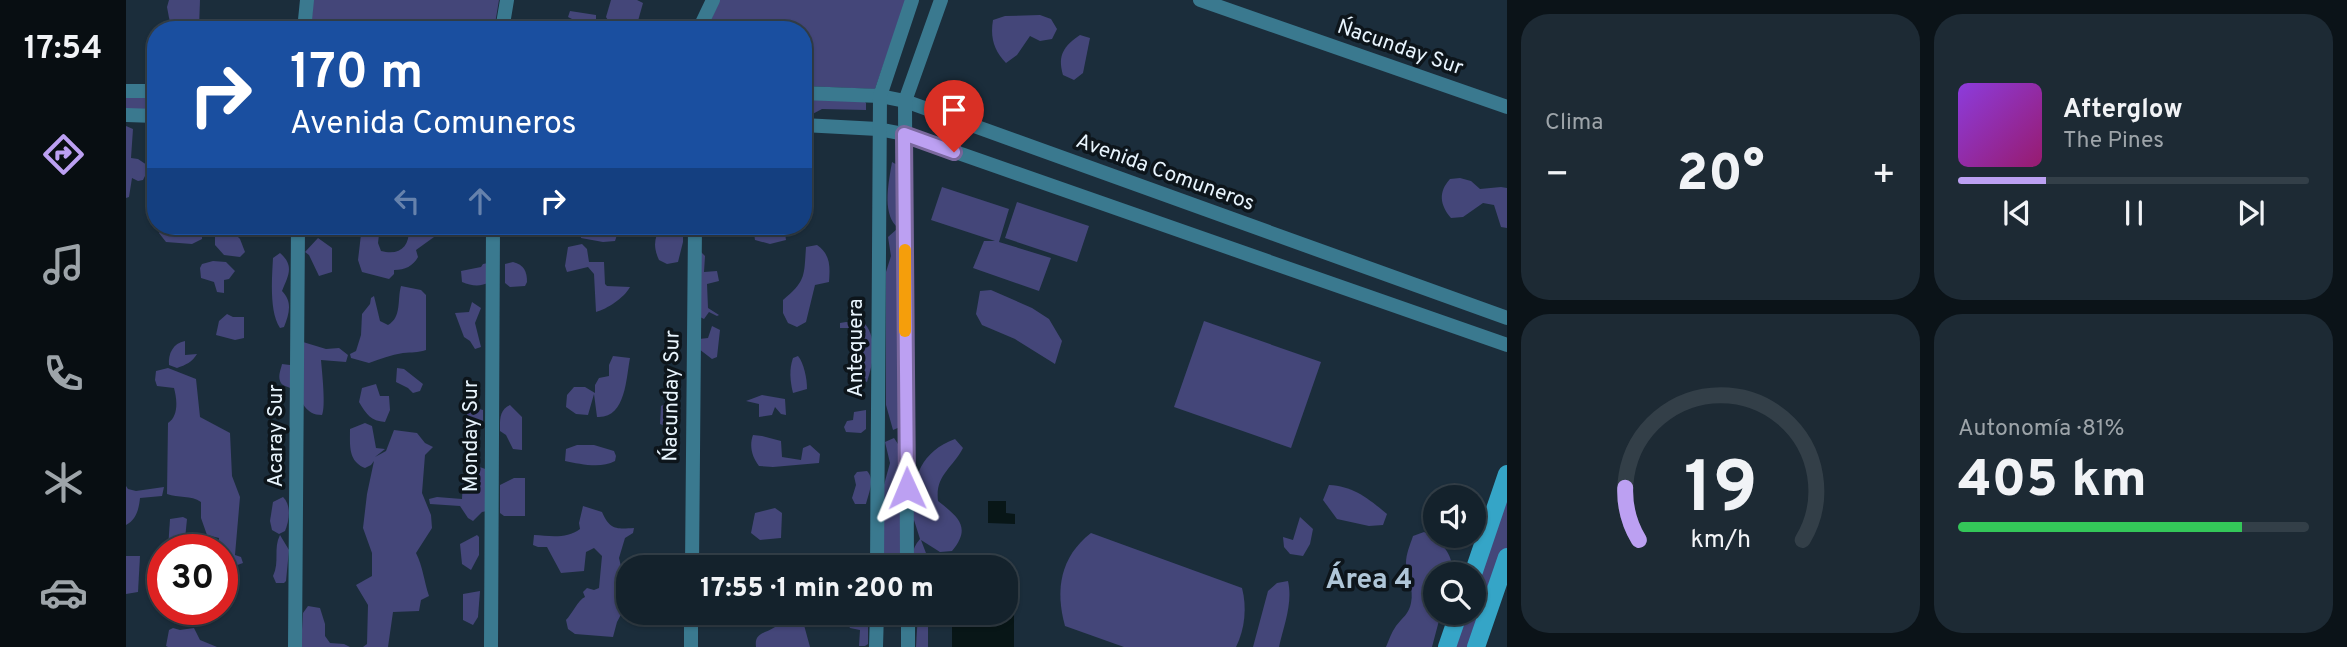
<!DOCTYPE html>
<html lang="es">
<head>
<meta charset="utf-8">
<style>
  :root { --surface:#14222c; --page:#1d2a34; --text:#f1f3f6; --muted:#9da4a9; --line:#333f48; --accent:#bca0f2 }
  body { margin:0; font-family:Overpass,sans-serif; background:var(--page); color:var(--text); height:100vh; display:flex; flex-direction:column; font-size:26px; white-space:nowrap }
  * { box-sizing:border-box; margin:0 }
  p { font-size:23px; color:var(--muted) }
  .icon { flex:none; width:38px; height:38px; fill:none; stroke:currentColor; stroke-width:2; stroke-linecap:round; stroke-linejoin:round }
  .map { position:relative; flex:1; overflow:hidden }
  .side { display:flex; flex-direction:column; gap:14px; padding:14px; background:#0b1318; width:840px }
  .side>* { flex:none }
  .hud { position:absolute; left:21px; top:21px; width:665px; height:214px; border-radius:28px; box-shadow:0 2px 5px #0004,0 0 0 2px var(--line); background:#1a4fa0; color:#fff; overflow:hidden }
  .tools { position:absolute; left:1297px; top:485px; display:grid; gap:14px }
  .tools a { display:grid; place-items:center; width:63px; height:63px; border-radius:50%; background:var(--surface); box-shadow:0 2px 5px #0004,0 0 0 2px var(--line); font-size:35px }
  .speed { position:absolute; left:21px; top:534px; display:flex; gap:14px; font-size:35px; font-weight:700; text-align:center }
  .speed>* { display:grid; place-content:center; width:91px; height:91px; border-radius:50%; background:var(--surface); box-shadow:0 2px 5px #0004,0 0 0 2px var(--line); line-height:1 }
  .speed .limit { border:10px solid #d22; background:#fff; color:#111 }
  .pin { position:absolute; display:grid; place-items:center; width:60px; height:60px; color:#fff; margin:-72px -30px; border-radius:50% 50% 50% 0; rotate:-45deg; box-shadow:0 0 7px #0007 }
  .pin .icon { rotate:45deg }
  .me { position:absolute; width:77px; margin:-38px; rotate:359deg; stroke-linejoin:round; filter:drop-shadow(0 0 5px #0008) }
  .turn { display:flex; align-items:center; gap:24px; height:147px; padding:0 28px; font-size:32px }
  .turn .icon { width:91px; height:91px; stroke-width:2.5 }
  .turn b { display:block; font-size:49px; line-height:60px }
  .lanes { display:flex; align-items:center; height:66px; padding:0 28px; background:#0003; justify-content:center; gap:35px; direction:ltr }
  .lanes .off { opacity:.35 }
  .big { font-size:52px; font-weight:800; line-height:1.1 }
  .side .widget { flex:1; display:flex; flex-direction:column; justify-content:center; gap:10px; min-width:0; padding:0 24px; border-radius:28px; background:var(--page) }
  .side .dial { align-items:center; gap:0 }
  .dial svg { height:182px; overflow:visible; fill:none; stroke:var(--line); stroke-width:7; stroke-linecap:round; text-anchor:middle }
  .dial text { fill:var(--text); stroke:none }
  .song { display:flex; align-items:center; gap:21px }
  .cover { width:84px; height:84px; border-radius:10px; background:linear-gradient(135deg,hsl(270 70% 55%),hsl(320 70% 35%)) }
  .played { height:7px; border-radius:4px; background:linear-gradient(90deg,var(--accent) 25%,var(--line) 25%) }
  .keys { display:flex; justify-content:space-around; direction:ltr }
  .heat { display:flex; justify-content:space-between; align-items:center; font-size:38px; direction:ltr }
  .charge { height:10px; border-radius:5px; background:linear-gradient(90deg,#34c759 81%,var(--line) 0) }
  .side .tiles { flex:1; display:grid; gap:14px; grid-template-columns:repeat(2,1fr) }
  .trip { position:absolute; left:490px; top:555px; width:402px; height:70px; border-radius:28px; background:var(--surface); box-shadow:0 2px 5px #0004,0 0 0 2px var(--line); font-weight:800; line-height:70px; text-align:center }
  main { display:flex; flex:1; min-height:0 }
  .menu { display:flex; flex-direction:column; width:126px; justify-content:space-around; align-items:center; background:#080e12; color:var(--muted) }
  .menu .icon { width:49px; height:49px }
  .menu .current { color:var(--accent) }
  .menu b { font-size:32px; color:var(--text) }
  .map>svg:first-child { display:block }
</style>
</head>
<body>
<main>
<nav class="menu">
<b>17:54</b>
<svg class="icon current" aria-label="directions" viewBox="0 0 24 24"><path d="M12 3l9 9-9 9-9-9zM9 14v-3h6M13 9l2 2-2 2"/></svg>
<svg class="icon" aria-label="music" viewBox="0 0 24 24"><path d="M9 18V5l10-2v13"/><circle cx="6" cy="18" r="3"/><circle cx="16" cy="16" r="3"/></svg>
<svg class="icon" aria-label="phone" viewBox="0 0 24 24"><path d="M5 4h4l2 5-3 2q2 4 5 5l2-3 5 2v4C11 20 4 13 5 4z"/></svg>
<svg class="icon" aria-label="climate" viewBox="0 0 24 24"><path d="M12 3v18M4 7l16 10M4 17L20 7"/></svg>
<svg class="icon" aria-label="car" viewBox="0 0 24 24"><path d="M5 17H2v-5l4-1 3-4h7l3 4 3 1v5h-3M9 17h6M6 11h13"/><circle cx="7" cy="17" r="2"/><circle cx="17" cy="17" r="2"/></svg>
</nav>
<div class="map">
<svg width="1381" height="647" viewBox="0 0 1381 647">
  <rect width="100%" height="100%" fill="#1b2d3b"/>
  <!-- green -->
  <g fill="#444679">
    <polygon points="43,0 74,0 73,28 49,30 45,28 41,7"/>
    <polygon points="187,0 373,0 368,30 185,30"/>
    <polygon points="485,0 511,0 517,3 510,28 487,28 480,17"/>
    <polygon points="593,0 780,0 749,89 677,86 677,30 581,30"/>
    <polygon points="444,11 470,15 470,30 454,30 448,20 442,17"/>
    <path d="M914,15L925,19L931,29L926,39L914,41L904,36L891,55L880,63C868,50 864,38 867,20L879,16Z"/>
    <path d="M954,35L964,38L957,73L948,80L937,75C931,55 938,46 954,35Z"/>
    <polygon points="0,85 30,86 30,121 0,120"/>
    <polygon points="677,95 738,101 740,103 740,110 696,109 677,119"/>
    <polygon points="0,126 7,129 5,158 12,159 21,165 21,172 17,180 12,181 6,178 3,197 0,198"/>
    <path d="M766,162L773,166L774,224L770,226C756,211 763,181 766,162Z"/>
    <path d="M1334,178L1345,181L1354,189L1375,187L1381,188V228L1375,227L1368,205L1357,203L1337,217L1325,218C1314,205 1312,192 1324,179Z"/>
    <polygon points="816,187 883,209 873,242 925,258 913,291 847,268 858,241 869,241 805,220"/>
    <polygon points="891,202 963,226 951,262 879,238"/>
    <polygon points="36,226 41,226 45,233 50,233 52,226 72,226 76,235 76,239 66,244 40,242 33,233"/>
    <path d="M236,226H254L252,243L255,251C275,256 284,246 283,226H307L308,237L290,250L292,257C287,266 279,270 268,270V274L263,279L236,272L232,260Z"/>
    <polygon points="453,226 494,226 489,241 477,242 455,238"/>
    <path d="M535,226H557V242L552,262L541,264L533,260C527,247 528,238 535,226Z"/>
    <polygon points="627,226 658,226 660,240 644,244 629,240"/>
    <polygon points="103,228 114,239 119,252 114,257 98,255 89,245 89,232"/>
    <path d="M771,229C784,258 768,294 776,325L774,427L767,430L760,405V272L765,256L762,237Z"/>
    <polygon points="192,238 206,248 206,272 193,276 183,255 179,252"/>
    <path d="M456,244L461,249L463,262H478L479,284L481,286L504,287C498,298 481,309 470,312L468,274L462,267L441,272L439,266L442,247Z"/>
    <path d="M691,245C705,255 704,267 703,282L689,285L680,322L671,327L662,323L657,313V300C680,281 678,276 680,247Z"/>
    <polygon points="575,252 579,256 578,272 591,271 593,281 581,284 582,308 593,315 591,316 583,312 578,319 574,317"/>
    <path d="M154,253C169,266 162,276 156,291C167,302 163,314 158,327L154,328C143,312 146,277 147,258Z"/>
    <polygon points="87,261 100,262 109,271 103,279 98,280 98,293 91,292 88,282 75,278 74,268 76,264"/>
    <path d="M367,262L364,282C354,287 346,286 336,282L335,271L355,267L357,264Z"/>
    <path d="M387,262C398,265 401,271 401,282L399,286L384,287L379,283V264Z"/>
    <path d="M275,286L295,290L300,295V350C291,353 286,352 277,353C265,355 254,359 243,363L225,358L224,354L230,351L235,335L236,314L244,304L245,298L248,296L254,321L262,325C276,317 271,300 275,286Z"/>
    <polygon points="865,290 906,308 923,319 936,341 929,364 889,339 856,325 850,314 854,291"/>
    <polygon points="346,302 355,308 349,323 355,347 349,349 344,341 338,337 329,313 343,312"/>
    <polygon points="101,314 107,317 118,317 118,338 109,340 90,335 93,321"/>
    <polygon points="1078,321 1195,362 1165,448 1048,407"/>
    <path d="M720,322L739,324C752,340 747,364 741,382L733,378V328H714V323Z"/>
    <polygon points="586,326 594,330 591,357 586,359 573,349 573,339 582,338"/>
    <path d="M59,341V355L71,354C66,362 60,365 51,368L43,365C42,354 47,343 59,341Z"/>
    <path d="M177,342L200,349L213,348L222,355L220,362L195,360C196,372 200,407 196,415C179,415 177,401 167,390C163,386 156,387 154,381C152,375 155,369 156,364L164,365Z"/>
    <path d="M487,356L504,358C500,378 500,419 471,417L468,394L462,415L450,414L440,407L441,395L448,387H459L469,393V385L473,378L483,376V365Z"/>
    <path d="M672,356C678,363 681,379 681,389L667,393C664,381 663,369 667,358Z"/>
    <path d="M42,368L70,379L74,417L104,433L106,476L114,497L109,555L115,557L117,563L100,569L96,567V550L92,549L93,538L81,535L75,518V502C65,495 52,498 41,494L42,423C53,416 51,399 48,388L31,386L29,380L30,371Z"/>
    <polygon points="271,368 278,369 297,384 294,391 287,393 282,388 270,382"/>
    <path d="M250,384L254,396H263L264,410L259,422C245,421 240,414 233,402L236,388Z"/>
    <polygon points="636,395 659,399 660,415 655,414 649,407 646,415 633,417 633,404 620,401"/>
    <polygon points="543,402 552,407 549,432 542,444 539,426 534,424 535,406"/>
    <path d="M384,405L396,417V450L387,449L380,435L374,431C374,420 373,410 384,405Z"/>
    <path d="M342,406L357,410V428C340,432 340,418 342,406Z"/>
    <polygon points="740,410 740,429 735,433 720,432 718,427 721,421 727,420 728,412"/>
    <path d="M239,423L246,426L250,448L259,449L249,457L260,451L268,430L291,433L299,443L307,447L299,455L296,493L305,515L306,528L290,553C297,567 298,581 303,596L295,600L293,611L267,612L262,647H237L241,644L242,605L230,585L246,576V553L237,528L241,494L248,461L245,465L239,468C222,461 224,446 224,429Z"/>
    <path d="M627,435L636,436L655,441L656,457L675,460L677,448L684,445L694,454L693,463L647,467L633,466C626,457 623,446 627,435Z"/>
    <path d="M768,438L774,447L772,499L786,517C785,482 793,452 829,439L837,448C826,469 809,475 812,501C832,517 846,527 826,551L814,552L795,540L803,561L802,567H790C785,556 786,548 794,539L788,520L777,567H757L756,492L764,463L759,442Z"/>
    <path d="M451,445H468L488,451L490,456L489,461C475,469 454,464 439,461L440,449Z"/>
    <polygon points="351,466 362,470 366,510 356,512 347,521 342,518 334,506 304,504 303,499 311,497 336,499 337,478"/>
    <path d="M741,471C749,479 743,493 740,504H729L726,498L730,485L728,476L731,472Z"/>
    <polygon points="388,478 399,478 399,516 378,516 374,513 374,485"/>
    <path d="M1203,485C1227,486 1243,499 1261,514L1257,525L1243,526L1211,519L1197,500Z"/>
    <path d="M0,486L2,489L10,491L38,487L36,496L14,498C13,509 10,520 0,525Z"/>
    <polygon points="1381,492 1381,560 1350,647 1321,647 1333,613 1348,612 1347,574"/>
    <path d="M157,497C166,506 163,521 159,531L153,534L146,530L144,521L147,502Z"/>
    <path d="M457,506L476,512C484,530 490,529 508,528L507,533L499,538L493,558L497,575L498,609L491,622L487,637L449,634L442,629L440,620C446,614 452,600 459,597L457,592L461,588L468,590L473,588L476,556L468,548L460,552L458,571L435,573L421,547H412L407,545L408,535C424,536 441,539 454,529L453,523Z"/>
    <polygon points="649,508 656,513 655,538 634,540 625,533 629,513"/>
    <polygon points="57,517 61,519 58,549 42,549 44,519"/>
    <polygon points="1174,517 1187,529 1184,544 1177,556 1164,554 1158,547 1157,537 1167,540"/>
    <path d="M1298,532C1313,539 1330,555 1325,574H1309V612L1315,613L1306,647H1260C1263,640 1265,633 1270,626C1276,618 1283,614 1285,603C1288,589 1281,577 1280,563C1280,554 1284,545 1287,536Z"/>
    <path d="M965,533L1116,588C1121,607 1119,629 1110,647H998L939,626C929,590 934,557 965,533Z"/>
    <path d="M154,535L163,550L160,581L158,583H150L147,576C154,562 147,548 154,535Z"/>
    <polygon points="351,535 353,537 353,555 345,570 336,564 334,544"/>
    <polygon points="0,556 14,556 12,592 0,594"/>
    <path d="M1162,581C1167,603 1158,625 1153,647H1127L1142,591L1151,583Z"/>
    <polygon points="354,591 352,617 347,625 337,620 337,594"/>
    <polygon points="182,606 194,608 199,624 199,636 204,643 218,644 224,647 175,647 177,613"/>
    <polygon points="792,613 802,613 802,647 790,647"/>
    <polygon points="740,616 742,624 742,644 739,646 733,646 734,630 724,628 721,623 725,617"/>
    <path d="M659,620L670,621L678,625L684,647H630C628,632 639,634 649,627C652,625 655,622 659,620Z"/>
    <polygon points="47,628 54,630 68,628 74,640 91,647 42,647 40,646 43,630"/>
  </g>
  <!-- water -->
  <g fill="#081617">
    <polygon points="862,501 880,501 880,513 889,514 889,524 862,523"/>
    <polygon points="880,574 888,574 888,647 826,647 826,613 880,612"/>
  </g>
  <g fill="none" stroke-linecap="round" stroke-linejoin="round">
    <!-- street -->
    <g stroke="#3a798f" stroke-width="14">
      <polyline points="1074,0 1381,107"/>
      <polyline points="178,30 181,0"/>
      <polyline points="376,30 381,0"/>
      <polyline points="575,30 576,23 587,0"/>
      <polyline points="0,91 30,91"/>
      <polyline points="677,93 754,96 779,101 1381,318"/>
      <polyline points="0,115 30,116"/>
      <polyline points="677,125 752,129 778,134 1381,345"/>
      <polyline points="566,567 569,226"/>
      <polyline points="751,567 754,96 786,0"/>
      <polyline points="781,567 779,101 815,0"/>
      <polyline points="782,612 782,647"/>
      <polyline points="169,647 172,226"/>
      <polyline points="365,647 367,226"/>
      <polyline points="565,647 565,612"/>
      <polyline points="750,647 751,612"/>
    </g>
    <!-- secondary -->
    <g stroke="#35a5c7" stroke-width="18">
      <polyline points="1347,574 1381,474"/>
      <polyline points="1321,647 1333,612"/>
      <polyline points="1350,647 1381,557"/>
    </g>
  </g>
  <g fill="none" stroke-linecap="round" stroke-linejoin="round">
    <defs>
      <polyline id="route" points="781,488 778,134 828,152"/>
    </defs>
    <!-- route casing -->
    <use href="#route" stroke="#7a689d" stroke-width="18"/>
    <!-- route -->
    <use href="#route" stroke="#bca0f2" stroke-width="12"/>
    <!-- slow -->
    <polyline stroke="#f59e0b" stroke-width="12" points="779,250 779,331"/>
  </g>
  <g text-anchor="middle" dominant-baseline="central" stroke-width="7" stroke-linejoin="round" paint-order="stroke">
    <!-- street labels -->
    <g font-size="21" fill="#e9f5fe" stroke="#0d151b">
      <text transform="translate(1274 48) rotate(19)">Ńacunday Sur</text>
      <text transform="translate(1039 173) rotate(20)">Avenida Comuneros</text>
      <text transform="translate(730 348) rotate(-90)">Antequera</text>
      <text transform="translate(546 396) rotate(-89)">Ńacunday Sur</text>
      <text transform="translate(150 436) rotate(-90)">Acaray Sur</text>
      <text transform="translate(345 436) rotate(-90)">Monday Sur</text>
    </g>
    <!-- district labels -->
    <g font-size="28" font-weight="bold" fill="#afc6d8" stroke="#0d151b">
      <text x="1243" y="581">Área 4</text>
    </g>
  </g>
</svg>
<div class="tools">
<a><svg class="icon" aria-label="sound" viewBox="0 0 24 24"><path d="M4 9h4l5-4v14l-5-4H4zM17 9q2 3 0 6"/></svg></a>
<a><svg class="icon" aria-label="search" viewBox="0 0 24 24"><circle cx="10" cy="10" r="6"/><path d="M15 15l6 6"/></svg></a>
</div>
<div class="speed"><div class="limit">30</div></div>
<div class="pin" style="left:828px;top:152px;background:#d93025"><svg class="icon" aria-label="arrive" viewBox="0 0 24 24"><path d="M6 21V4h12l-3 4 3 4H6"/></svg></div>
<svg class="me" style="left:781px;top:488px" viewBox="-20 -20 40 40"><path d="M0-17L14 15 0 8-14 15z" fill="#bca0f2" stroke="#fff" stroke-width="4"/></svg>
<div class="trip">17:55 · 1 min · 200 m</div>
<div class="hud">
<div class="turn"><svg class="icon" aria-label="right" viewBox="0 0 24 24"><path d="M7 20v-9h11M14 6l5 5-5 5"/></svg><div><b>170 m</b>Avenida Comuneros</div></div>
<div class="lanes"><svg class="icon off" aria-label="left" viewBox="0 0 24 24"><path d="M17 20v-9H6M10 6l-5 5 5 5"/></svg><svg class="icon off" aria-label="ahead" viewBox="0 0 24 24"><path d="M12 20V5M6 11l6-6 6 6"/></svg><svg class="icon" aria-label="right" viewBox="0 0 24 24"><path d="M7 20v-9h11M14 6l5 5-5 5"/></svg></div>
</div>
</div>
<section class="side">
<div class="tiles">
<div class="widget"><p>Clima</p>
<div class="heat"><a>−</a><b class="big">20°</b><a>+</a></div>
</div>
<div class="widget">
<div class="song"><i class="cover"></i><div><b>Afterglow</b><p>The Pines</p></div></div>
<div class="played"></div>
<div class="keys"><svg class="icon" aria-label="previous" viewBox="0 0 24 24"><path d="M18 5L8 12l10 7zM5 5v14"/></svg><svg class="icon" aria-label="pause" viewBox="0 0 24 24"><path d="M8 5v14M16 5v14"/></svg><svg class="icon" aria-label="next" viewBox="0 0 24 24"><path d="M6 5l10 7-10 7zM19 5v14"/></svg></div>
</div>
<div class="widget dial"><svg viewBox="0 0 100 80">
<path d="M14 69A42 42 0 1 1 86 69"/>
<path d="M14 69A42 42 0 0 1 8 46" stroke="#bca0f2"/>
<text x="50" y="56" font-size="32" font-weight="700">19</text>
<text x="50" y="72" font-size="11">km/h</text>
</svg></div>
<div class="widget"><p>Autonomía · 81%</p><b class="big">405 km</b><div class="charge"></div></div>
</div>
</section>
</main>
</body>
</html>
